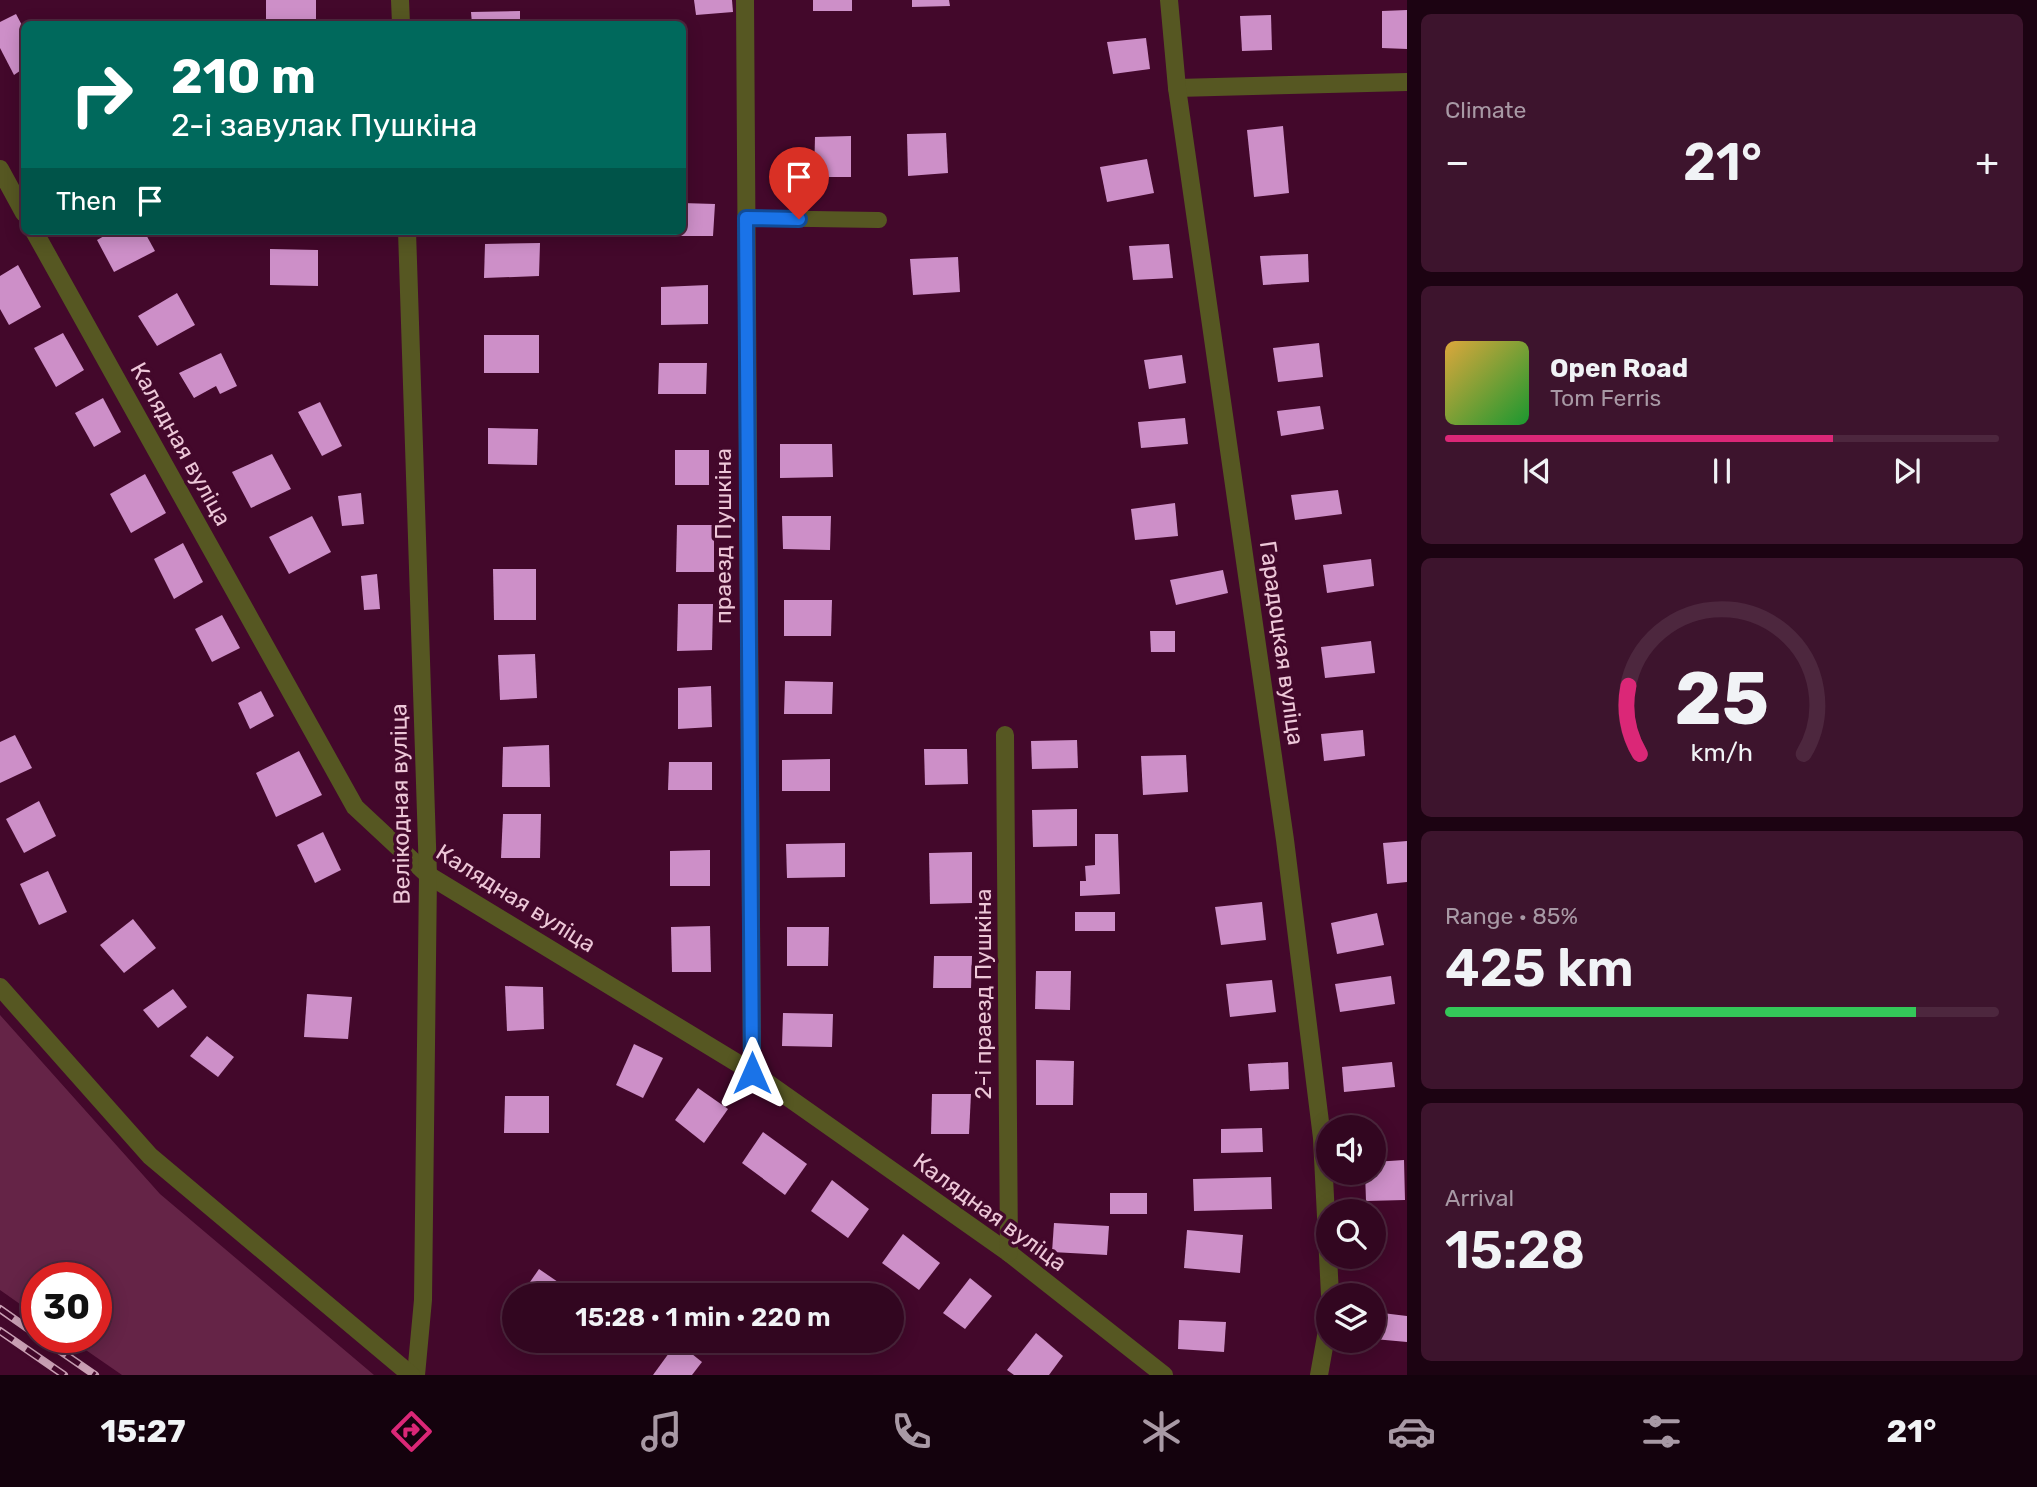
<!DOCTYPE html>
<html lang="en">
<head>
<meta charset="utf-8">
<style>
  :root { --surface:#320620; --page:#3d142d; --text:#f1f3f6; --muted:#a899a5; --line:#4d273e; --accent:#db2777 }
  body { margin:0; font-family:Rubik,sans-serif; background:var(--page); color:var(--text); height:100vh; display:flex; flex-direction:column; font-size:26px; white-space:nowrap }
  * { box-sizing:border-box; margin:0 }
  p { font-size:23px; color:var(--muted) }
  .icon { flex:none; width:38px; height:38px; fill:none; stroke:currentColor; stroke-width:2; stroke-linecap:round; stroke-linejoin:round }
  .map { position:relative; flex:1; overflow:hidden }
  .details { display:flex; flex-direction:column; gap:14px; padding:14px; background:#1c0312; width:630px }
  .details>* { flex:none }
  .hud { position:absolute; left:21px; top:21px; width:665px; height:214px; border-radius:10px; box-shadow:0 4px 18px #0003,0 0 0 2px var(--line); background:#00695c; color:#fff; overflow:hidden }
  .tools { position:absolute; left:1316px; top:1115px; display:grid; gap:14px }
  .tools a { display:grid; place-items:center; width:70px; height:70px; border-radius:50%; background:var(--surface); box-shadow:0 4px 18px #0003,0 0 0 2px var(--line); font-size:35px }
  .speed { position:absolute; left:21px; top:1262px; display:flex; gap:14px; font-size:35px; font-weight:700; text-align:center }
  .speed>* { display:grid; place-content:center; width:91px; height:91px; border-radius:50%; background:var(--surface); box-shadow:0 4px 18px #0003,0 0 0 2px var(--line); line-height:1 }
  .speed .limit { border:10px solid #d22; background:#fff; color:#111 }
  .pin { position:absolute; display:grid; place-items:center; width:60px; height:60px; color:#fff; margin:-72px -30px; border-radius:50% 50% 50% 0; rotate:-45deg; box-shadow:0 0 7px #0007 }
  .pin .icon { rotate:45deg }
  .me { position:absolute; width:77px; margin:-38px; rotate:0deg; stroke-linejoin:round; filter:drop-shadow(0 0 5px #0008) }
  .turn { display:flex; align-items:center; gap:24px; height:147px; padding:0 35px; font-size:32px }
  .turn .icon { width:91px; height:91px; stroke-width:2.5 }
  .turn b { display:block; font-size:49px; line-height:60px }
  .then { display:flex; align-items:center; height:66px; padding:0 35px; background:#0003; gap:14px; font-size:26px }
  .big { font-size:52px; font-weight:600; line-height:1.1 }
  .details .widget { flex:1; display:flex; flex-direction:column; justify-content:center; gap:10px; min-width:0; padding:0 24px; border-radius:10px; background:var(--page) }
  .details .dial { align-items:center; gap:0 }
  .dial svg { height:182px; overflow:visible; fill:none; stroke:var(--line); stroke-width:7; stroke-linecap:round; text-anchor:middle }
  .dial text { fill:var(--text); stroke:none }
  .song { display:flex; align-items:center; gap:21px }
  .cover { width:84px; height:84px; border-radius:10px; background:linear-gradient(135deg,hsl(40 70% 55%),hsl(130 70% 35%)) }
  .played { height:7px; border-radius:4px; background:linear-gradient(90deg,var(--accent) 70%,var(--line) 70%) }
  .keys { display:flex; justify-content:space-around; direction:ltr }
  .heat { display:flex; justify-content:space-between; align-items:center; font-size:38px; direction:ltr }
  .charge { height:10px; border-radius:5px; background:linear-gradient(90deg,#34c759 85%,var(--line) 0) }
  .trip { position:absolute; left:502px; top:1283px; width:402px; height:70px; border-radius:35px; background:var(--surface); box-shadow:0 4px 18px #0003,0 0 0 2px var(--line); font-weight:600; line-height:70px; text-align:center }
  .dock { display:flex; height:112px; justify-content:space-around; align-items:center; background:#14020d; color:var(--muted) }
  .dock .icon { width:49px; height:49px }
  .dock .active { color:var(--accent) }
  .dock b { font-size:32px; color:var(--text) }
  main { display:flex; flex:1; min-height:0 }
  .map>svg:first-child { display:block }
</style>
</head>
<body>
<main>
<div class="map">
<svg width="1407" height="1375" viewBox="0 0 1407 1375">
  <rect width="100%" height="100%" fill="#43082b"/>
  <!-- green -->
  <polygon fill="#652447" points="0,1015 160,1194 374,1375 122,1375 67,1337 96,1337 96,1278 37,1278 37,1316 0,1290"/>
  <!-- building -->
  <g fill="#cd8fc8">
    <rect x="266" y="0" width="50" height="24"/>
    <polygon points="694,0 732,0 733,12 696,15"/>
    <rect x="813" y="0" width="39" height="11"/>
    <polygon points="912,0 949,0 950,6 912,7"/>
    <polygon points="1407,10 1407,49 1382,48 1382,11"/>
    <polygon points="520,11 520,24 472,24 471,12"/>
    <polygon points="16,14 24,29 24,68 14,75 0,48 0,22"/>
    <polygon points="1271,15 1272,50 1242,51 1240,16"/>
    <polygon points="1146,38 1150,69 1113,74 1107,42"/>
    <polygon points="1283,126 1289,193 1254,197 1247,130"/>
    <polygon points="946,133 948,173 908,176 907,134"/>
    <polygon points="851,136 851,177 814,177 815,137"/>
    <polygon points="1147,159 1154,193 1107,202 1100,167"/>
    <polygon points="682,203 715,204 713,236 668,236 668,231 682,231"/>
    <polygon points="113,231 144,231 155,251 114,272 97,240"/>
    <polygon points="540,243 539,276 484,278 485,244"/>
    <polygon points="1169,244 1173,278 1133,280 1129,246"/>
    <polygon points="270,249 318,250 318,286 270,285"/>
    <polygon points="1308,254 1309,282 1263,285 1260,256"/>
    <polygon points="958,257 960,292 913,295 910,259"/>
    <polygon points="18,265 41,307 9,325 0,309 0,276"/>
    <polygon points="708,285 708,324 661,325 661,287"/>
    <polygon points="177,293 195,325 157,346 138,316"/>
    <polygon points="63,333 84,370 56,387 34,348"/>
    <rect x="484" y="335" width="55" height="38"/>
    <polygon points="1319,343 1323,377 1278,382 1273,348"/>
    <polygon points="221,353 237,386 220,394 216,386 194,398 179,373"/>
    <polygon points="1182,355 1186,383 1149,389 1144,360"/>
    <polygon points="659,363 707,363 706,394 658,394"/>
    <polygon points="103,398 121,432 94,447 75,413"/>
    <polygon points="320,402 342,446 322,456 298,412"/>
    <polygon points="1320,406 1324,429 1281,436 1277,411"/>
    <polygon points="1185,418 1188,444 1141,448 1138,422"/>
    <polygon points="488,428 538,429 537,465 488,464"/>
    <polygon points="780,444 832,444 833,477 780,478"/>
    <rect x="675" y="450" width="34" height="35"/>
    <polygon points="272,454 291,489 251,508 232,472"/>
    <polygon points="145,474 166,513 131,533 110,494"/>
    <polygon points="1338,490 1342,514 1295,520 1291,495"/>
    <polygon points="361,493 364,524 342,526 338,496"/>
    <polygon points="1175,503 1178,536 1135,540 1131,509"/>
    <polygon points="312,516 331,552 289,574 269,537"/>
    <polygon points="782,516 831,516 830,550 783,549"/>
    <polygon points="677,525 714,525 714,572 676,572"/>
    <polygon points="183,543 203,582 174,599 154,559"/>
    <polygon points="1371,559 1374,586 1327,593 1323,565"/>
    <polygon points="493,569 536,569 536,620 494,620"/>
    <polygon points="1223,570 1228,593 1176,605 1170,580"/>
    <polygon points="377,574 380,609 364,610 361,576"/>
    <polygon points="784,600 832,600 831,636 784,636"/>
    <polygon points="678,604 713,604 712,650 677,651"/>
    <polygon points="222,615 240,648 212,662 195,629"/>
    <polygon points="1150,631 1175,631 1175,652 1151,652"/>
    <polygon points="1371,641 1375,673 1325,678 1321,647"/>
    <polygon points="535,654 537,698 500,700 498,655"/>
    <polygon points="785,681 833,682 832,714 784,714"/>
    <polygon points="711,686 712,727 678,729 678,688"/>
    <polygon points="261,691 274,716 250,729 238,703"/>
    <polygon points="1363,730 1365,756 1324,761 1321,734"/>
    <polygon points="15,735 32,768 0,783 0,742"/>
    <polygon points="1077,740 1078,768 1032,769 1031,741"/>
    <polygon points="549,745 550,787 502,787 503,747"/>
    <polygon points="924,749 967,749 968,784 925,785"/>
    <polygon points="299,751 322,795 276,817 256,773"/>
    <polygon points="1186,755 1188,792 1143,795 1141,756"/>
    <polygon points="830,759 830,791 782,791 782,760"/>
    <polygon points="669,762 712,762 712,790 668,790"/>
    <polygon points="39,801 56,836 24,853 6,819"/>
    <polygon points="1077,809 1077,846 1033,847 1032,810"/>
    <polygon points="503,814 541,814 540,858 501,858"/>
    <polygon points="323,832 341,870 315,883 297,845"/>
    <polygon points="1095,834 1118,834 1120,894 1080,896 1080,881 1086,881 1085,866 1095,865"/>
    <polygon points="1407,841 1407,882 1387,884 1383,843"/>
    <polygon points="845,843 845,877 787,878 786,844"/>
    <polygon points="710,850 710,886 670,886 670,851"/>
    <polygon points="972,852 972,903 930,904 929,853"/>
    <polygon points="48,871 67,912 39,925 20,884"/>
    <polygon points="1262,902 1266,940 1221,945 1215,907"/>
    <rect x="1075" y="912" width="40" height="19"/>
    <polygon points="1377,913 1384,945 1337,954 1331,923"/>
    <polygon points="133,919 156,948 124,973 100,945"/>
    <polygon points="710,926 711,972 672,972 671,927"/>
    <polygon points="787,927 829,927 828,966 787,966"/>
    <polygon points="934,956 972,956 971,988 933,988"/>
    <polygon points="1036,971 1071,971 1070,1010 1035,1009"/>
    <polygon points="1391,976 1395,1004 1340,1012 1335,984"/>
    <polygon points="1272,980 1276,1012 1230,1017 1226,984"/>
    <polygon points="505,986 543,987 544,1029 507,1031"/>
    <polygon points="173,989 187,1007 158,1028 143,1010"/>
    <polygon points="307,994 352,997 348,1039 304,1037"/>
    <polygon points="783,1013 833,1014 832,1047 782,1046"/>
    <polygon points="207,1036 234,1057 218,1077 190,1056"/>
    <polygon points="634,1044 663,1058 643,1098 616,1085"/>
    <polygon points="1036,1060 1074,1061 1073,1105 1036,1105"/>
    <polygon points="1288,1062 1289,1089 1250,1091 1248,1064"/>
    <polygon points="1392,1062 1395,1087 1344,1092 1342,1067"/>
    <polygon points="698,1088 728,1109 704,1143 675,1120"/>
    <polygon points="932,1094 971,1094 969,1134 931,1134"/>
    <polygon points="505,1096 549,1096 549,1133 504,1133"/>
    <polygon points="1262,1128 1263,1152 1221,1153 1221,1129"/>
    <polygon points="763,1132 807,1164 785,1195 742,1163"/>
    <polygon points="1404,1160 1405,1200 1366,1201 1365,1172 1374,1172 1374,1162"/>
    <polygon points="1271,1177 1272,1209 1194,1211 1193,1179"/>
    <polygon points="832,1180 869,1209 848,1238 811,1211"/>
    <rect x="1110" y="1193" width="37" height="21"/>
    <polygon points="1054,1223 1109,1226 1107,1255 1052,1252"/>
    <polygon points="1187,1230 1243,1235 1240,1273 1184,1268"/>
    <polygon points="903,1234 940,1263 919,1290 882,1263"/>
    <polygon points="539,1269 577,1295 521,1295"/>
    <polygon points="970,1278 992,1296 965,1329 943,1313"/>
    <polygon points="1374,1312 1407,1316 1407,1342 1374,1339"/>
    <polygon points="1179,1320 1226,1322 1224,1352 1178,1349"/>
    <polygon points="1036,1333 1063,1356 1049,1375 1014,1375 1007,1370"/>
    <polygon points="677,1342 702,1362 692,1375 653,1375"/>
  </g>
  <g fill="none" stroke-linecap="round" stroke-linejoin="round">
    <!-- service -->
    <polyline stroke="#565722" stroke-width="16" points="746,218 879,220"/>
    <!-- minor -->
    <g stroke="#565722" stroke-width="18">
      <polyline points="400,0 401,24"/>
      <polyline points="745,0 752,1072"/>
      <polyline points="1177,88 1407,82"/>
      <polyline points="0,169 24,213"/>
      <polyline points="34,231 355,807 428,875 752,1072 1009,1253 1164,1375"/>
      <polyline points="407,231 428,875 423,1300 416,1375"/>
      <polyline points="1005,735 1009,1253"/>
      <polyline points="0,987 150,1156 411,1375"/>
    </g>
    <!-- tertiary -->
    <g stroke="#565722" stroke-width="18">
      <polyline points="1169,0 1177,88 1285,840 1322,1138 1330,1295"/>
      <polyline points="1319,1375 1328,1325"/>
    </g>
    <defs>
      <g id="rail">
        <polyline points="0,1309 37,1335"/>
        <polyline points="0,1331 64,1375"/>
        <polyline points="40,1337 95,1375"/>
      </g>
    </defs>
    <!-- rail casing -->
    <use href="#rail" stroke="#cba0b5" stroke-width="8"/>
    <!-- rail -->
    <use href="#rail" stroke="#43082b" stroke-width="5" stroke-dasharray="16" stroke-linecap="butt"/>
  </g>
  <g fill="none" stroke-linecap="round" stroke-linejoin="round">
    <defs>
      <polyline id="route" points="752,1073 746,218 799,219"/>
    </defs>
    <!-- route casing -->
    <use href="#route" stroke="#114b97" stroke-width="18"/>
    <!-- route -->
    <use href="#route" stroke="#1a73e8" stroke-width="12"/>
  </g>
  <g text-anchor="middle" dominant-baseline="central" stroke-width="7" stroke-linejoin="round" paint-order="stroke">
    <!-- street labels -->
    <g font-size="23" fill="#edc7d8" stroke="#43082b">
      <text transform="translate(181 444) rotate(61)">Калядная вуліца</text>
      <text transform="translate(723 536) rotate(-90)">праезд Пушкіна</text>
      <text transform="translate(1282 643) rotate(82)">Гарадоцкая вуліца</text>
      <text transform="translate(400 804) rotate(-91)">Велікодная вуліца</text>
      <text transform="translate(516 898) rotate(32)">Калядная вуліца</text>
      <text transform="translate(983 994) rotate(-90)">2-і праезд Пушкіна</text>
      <text transform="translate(990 1212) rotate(36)">Калядная вуліца</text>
    </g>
  </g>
</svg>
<div class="tools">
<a><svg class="icon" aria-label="sound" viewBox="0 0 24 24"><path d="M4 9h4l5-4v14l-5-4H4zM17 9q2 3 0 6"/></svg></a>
<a><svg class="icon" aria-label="search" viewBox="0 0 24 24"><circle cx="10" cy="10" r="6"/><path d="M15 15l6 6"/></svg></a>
<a><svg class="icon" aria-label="layers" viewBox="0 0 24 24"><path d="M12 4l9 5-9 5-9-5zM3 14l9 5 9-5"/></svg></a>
</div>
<div class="speed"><div class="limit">30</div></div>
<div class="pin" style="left:799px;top:219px;background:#d93025"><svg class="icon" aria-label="arrive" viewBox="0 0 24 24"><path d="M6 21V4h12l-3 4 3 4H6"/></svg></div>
<svg class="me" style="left:752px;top:1073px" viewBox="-20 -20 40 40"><path d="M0-17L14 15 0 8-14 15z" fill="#1a73e8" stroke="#fff" stroke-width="4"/></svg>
<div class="trip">15:28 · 1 min · 220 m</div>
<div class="hud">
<div class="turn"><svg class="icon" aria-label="right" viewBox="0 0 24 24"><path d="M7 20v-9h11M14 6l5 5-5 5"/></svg><div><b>210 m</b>2-і завулак Пушкіна</div></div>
<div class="then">Then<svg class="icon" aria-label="arrive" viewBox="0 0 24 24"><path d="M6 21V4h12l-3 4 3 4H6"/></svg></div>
</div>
</div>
<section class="details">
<div class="widget"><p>Climate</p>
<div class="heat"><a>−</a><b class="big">21°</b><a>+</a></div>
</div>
<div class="widget">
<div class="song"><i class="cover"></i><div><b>Open Road</b><p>Tom Ferris</p></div></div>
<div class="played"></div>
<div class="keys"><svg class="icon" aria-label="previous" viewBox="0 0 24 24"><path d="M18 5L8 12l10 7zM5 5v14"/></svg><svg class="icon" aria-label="pause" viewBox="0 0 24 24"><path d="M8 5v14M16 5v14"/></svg><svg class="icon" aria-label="next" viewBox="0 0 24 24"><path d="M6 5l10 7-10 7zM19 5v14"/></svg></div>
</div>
<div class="widget dial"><svg viewBox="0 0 100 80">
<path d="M14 69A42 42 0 1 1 86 69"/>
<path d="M14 69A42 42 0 0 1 9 39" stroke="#db2777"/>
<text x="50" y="56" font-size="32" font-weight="700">25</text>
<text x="50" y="72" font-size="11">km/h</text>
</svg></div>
<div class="widget"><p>Range · 85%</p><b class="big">425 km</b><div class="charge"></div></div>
<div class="widget"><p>Arrival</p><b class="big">15:28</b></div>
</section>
</main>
<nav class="dock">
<b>15:27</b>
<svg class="icon active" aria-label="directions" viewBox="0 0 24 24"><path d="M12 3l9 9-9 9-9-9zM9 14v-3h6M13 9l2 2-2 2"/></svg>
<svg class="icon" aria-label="music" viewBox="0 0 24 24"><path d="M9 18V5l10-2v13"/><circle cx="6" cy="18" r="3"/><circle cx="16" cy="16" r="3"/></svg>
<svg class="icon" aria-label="phone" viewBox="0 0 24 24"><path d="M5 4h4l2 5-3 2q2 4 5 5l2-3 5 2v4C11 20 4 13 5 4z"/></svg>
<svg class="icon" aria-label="climate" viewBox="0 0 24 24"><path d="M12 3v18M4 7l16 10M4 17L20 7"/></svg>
<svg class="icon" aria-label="car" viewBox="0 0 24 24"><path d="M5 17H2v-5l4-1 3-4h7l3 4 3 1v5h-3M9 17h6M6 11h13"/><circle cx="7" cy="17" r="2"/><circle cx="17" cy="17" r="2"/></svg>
<svg class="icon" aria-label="filters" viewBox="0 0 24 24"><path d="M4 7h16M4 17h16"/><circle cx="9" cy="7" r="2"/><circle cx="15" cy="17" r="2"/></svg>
<b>21°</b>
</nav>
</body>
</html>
